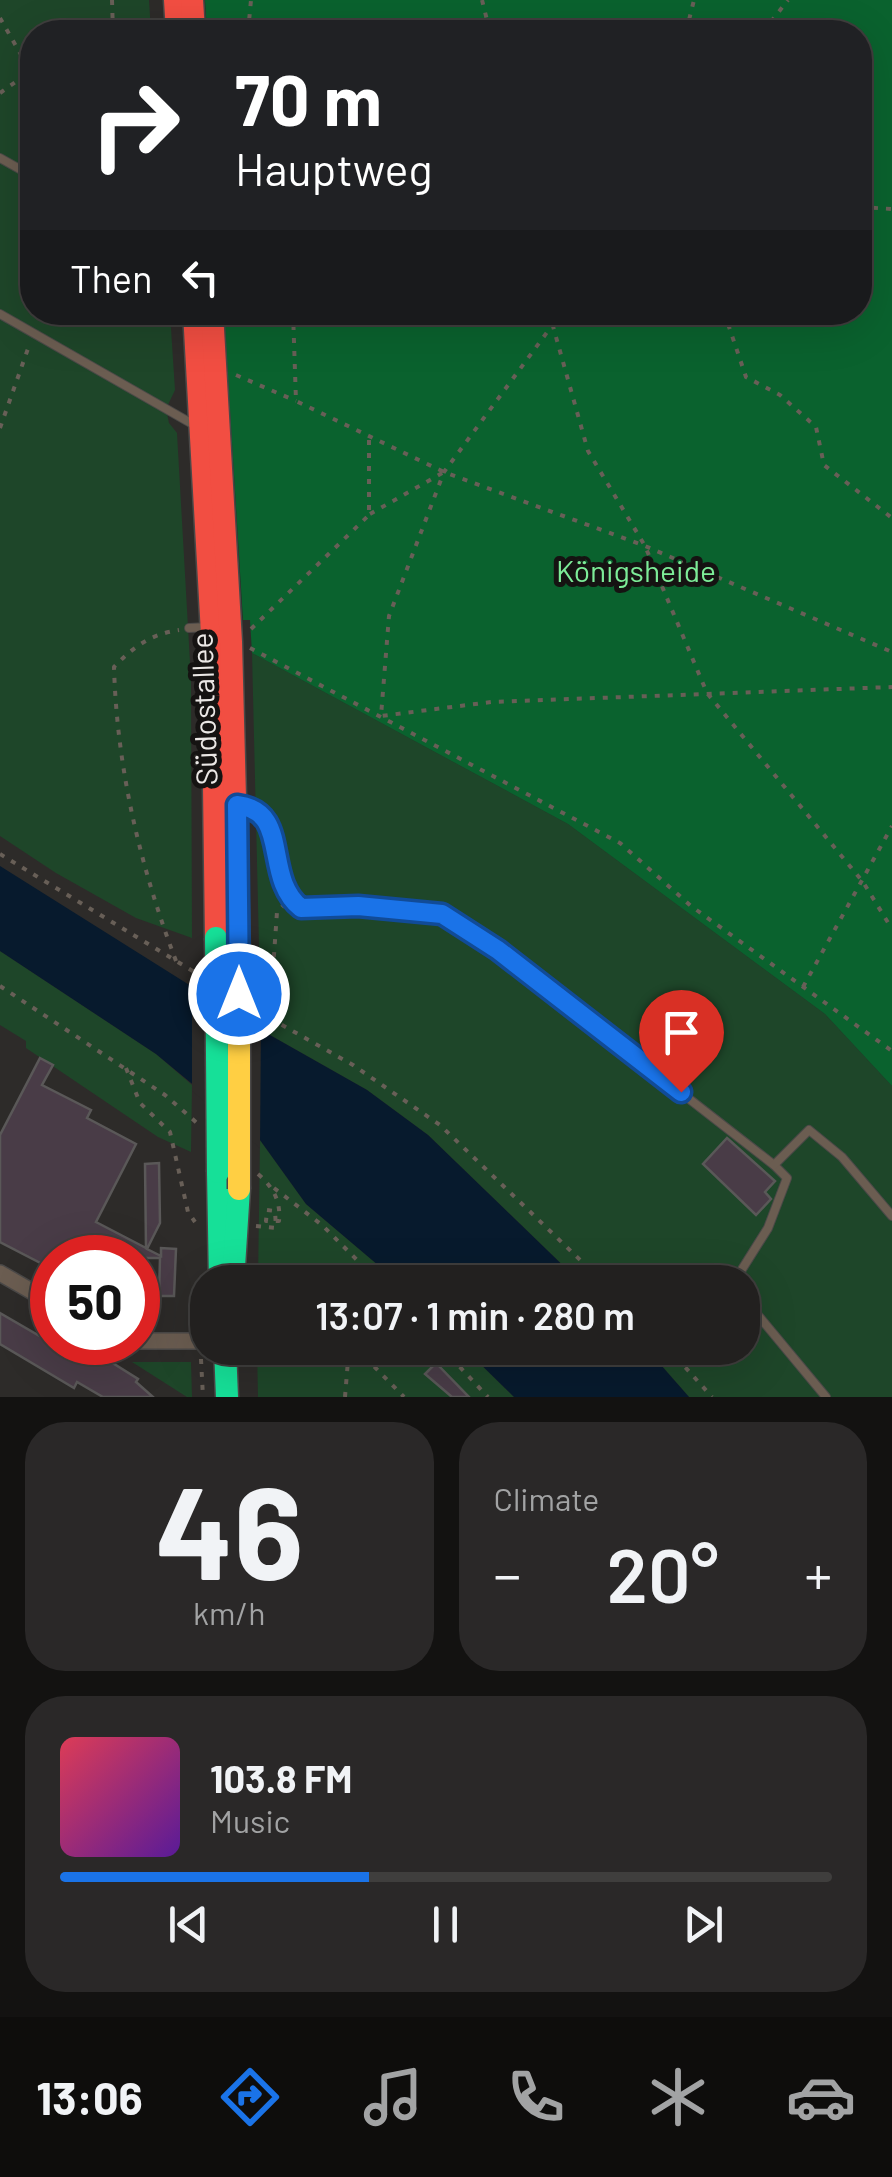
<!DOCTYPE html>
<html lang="en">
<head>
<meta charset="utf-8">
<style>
  :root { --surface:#22201f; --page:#2a2828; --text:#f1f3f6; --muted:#a2a3a4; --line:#3f3e3d; --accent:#1a73e8 }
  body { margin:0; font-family:Barlow,sans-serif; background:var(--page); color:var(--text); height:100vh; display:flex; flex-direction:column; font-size:38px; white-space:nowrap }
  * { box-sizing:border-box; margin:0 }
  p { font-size:32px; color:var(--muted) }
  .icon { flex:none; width:55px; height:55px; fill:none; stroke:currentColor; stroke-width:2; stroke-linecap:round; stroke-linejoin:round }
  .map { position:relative; height:1397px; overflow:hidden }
  .panel { display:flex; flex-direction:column; gap:25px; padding:25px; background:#131211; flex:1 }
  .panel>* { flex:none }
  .banner { position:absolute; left:20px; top:20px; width:852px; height:305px; border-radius:40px; box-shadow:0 10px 40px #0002,0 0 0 2px var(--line); background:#202124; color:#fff; overflow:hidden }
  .speed { position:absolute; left:30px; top:1235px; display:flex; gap:20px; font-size:50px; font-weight:700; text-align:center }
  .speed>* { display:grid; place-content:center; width:130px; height:130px; border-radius:50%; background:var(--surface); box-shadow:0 10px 40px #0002,0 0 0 2px var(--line); line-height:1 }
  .speed .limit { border:15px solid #d22; background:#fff; color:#111 }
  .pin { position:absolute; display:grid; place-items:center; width:85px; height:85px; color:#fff; margin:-102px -42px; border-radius:50% 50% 50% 0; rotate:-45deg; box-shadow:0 0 10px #0007 }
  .pin .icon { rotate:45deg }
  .me { position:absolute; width:110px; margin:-55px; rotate:0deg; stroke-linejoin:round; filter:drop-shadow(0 0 8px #0008) }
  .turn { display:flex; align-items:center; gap:35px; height:210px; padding:0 50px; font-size:45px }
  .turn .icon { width:130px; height:130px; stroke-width:2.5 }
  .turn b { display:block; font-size:70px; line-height:85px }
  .then { display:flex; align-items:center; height:95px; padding:0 50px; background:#0003; gap:20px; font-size:38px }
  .big { font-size:75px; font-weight:600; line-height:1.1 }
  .panel .tile { flex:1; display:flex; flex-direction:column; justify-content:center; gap:15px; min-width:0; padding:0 35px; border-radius:40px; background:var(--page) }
  .panel .dial { align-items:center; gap:0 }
  .dial b { font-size:130px; line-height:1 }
  .song { display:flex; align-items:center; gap:30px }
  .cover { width:120px; height:120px; border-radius:15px; background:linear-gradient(135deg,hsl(350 70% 55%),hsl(270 70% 35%)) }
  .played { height:10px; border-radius:5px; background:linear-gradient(90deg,var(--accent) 40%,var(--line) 40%) }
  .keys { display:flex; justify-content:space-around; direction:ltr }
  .heat { display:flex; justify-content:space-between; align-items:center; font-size:55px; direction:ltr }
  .panel .tiles { flex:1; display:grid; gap:25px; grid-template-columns:1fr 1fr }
  .tile:last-child { grid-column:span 2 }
  .trip { position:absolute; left:190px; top:1265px; width:570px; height:100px; border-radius:40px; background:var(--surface); box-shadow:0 10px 40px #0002,0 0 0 2px var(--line); font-weight:600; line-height:100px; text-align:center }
  .dock { display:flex; height:160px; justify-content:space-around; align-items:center; background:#0e0d0c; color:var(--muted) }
  .dock .icon { width:70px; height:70px }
  .dock .active { color:var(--accent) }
  .dock b { font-size:45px; color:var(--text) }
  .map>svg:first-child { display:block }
</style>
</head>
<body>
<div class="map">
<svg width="892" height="1397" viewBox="0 0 892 1397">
  <rect width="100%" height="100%" fill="#2d2b29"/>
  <!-- green -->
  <g fill="#1e4629">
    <polygon points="0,0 149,0 151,32 32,32 32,312 170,313 175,390 166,409 169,423 177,433 191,680 192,938 136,918 56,873 0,836"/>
    <polygon points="252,653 568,824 825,1014 892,1086 892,1397 689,1397 646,1348 742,1348 742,1282 580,1282 428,1135 367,1090 261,1030"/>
    <polygon points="0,951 156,1054 192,1085 191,1152 158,1137 26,1048 26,1041 0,1025"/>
    <polygon points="260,1140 306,1204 398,1282 258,1282"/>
    <polygon points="257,1348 464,1348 514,1397 258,1397"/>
    <polygon points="132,1362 191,1362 192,1397 187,1397"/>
  </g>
  <!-- forest -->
  <polygon fill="#0a622e" points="205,0 892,0 892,1086 825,1014 568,824 252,653 250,620 243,620 224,313 860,312 860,32 207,32"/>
  <!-- water -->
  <g fill="#071a2d">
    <polygon points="0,866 261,1030 367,1090 428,1135 580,1282 398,1282 306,1204 260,1140 156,1054 0,951"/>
    <polygon points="464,1348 646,1348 689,1397 514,1397"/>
  </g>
  <!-- pier -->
  <polygon fill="#2d2b29" points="192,980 261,1024 260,1148 192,1091"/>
  <!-- building -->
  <g fill="#493c47" stroke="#5a5858" stroke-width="2.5">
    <polygon points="40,1058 53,1065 42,1085 91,1110 87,1118 136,1144 96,1222 146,1248 145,1164 159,1163 160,1223 147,1249 161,1256 161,1248 176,1249 174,1296 159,1296 160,1258 52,1258 52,1269 0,1242 0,1135"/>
    <polygon points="727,1138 775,1181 765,1192 771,1199 756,1215 703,1164"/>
    <polygon points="0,1313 88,1364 95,1352 138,1379 136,1382 153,1397 103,1397 77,1382 74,1388 0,1344"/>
    <polygon points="436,1363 469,1397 452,1397 425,1374"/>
  </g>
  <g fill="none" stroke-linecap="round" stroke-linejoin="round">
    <defs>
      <g id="lane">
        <polyline points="0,158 32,176"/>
        <polyline points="0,314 196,426"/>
        <polyline points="189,628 209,627"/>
        <path d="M240,805C291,811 264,879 301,907H358L442,914L498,950L774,1165L787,1178L768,1228L734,1282"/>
        <polyline points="774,1165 809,1130 842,1157 892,1216"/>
        <polyline points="742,1296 826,1397"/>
      </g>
      <g id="street">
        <polyline points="0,1273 52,1303"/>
        <polyline points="138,1341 208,1341"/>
      </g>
      <g id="fast">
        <polyline points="218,1172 220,1282"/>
        <polyline points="233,1282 239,1189"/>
        <polyline points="225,1348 227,1397"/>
      </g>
      <g id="jam">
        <polyline points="175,0 177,32"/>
        <polyline points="192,0 194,32"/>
        <polyline points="194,312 212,634 216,938"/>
        <polyline points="212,312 231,642 239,955"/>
      </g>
    </defs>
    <!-- lane casing -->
    <use href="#lane" stroke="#4b4948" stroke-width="10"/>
    <!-- street casing -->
    <use href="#street" stroke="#4b4948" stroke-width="18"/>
    <!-- fast casing -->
    <use href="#fast" stroke="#4b4948" stroke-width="25"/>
    <!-- jam casing -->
    <use href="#jam" stroke="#4b4948" stroke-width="25"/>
    <!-- path -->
    <g stroke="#685f57" stroke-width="4" stroke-dasharray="5 8" stroke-linecap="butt">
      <polyline points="112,0 113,32"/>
      <polyline points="482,0 490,32"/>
      <polyline points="0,18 32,74"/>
      <polyline points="248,32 251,0"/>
      <polyline points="686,32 694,0"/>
      <polyline points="763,32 788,0"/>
      <polyline points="0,93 31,71"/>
      <polyline points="860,207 892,209"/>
      <polyline points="293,312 296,401 444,472 645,546 892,652"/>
      <polyline points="549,312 588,451 645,546 707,693 863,882 892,929"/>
      <polyline points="562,312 444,472 389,616 381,716 491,702 892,687"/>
      <polyline points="724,312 746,377 780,395 816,427 824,465 892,518"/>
      <polyline points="236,375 296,401"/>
      <polyline points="0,428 30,343"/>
      <polyline points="370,514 444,472"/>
      <polyline points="251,629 369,515 369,439"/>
      <polyline points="250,648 620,843 691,906 892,1051"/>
      <polyline points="0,854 196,973"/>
      <path d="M176,961C140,866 117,769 114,667C133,647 151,634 179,630"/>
      <polyline points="0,986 165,1095 197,1123"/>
      <polyline points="803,987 892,826"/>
      <polyline points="260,998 271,998 277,912 283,906"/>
      <polyline points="259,1012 353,1065 440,1125 603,1282"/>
      <polyline points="126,1068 140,1103 170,1132 188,1212 195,1222"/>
      <path d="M258,1174C273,1187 281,1201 279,1221H266L267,1210"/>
      <polyline points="274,1188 322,1225 379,1282"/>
      <polyline points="256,1226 276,1228"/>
      <polyline points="283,1281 284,1282"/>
      <polyline points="201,1289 201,1325"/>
      <polyline points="356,1348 404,1397"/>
      <polyline points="442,1348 488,1397"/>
      <polyline points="668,1348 712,1397"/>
      <polyline points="201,1359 203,1397"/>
      <polyline points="345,1397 349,1348"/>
    </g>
    <!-- lane -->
    <use href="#lane" stroke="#6b5d51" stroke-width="8"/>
    <!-- street -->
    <use href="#street" stroke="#6b5d51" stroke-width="15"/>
    <!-- fast -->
    <use href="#fast" stroke="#16e098" stroke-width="22"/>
    <!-- jam -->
    <use href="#jam" stroke="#f24e42" stroke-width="22"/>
    <defs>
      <polyline id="fast-bridge" points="216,938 218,1172"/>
      <polyline id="slow-bridge" points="239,955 239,1189"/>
    </defs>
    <!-- fast-bridge casing -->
    <use href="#fast-bridge" stroke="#4b4948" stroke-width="25" stroke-linecap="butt"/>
    <!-- slow-bridge casing -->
    <use href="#slow-bridge" stroke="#4b4948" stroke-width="25" stroke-linecap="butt"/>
    <!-- path-bridge -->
    <polyline stroke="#685f57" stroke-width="4" stroke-dasharray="5 8" stroke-linecap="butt" points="267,1210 275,1211 276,1228"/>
    <!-- fast-bridge -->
    <use href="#fast-bridge" stroke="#16e098" stroke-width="22"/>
    <!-- slow-bridge -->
    <use href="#slow-bridge" stroke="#ffcf43" stroke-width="22"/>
  </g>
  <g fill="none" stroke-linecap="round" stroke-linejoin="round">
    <defs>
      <path id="route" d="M239,994L237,805C292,811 262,877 301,908L358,906L442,914L498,950L681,1092"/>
    </defs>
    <!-- route casing -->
    <use href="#route" stroke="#114b97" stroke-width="25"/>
    <!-- route -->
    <use href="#route" stroke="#1a73e8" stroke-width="18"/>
  </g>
  <g text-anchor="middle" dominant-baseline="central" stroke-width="10" stroke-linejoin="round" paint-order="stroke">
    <!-- park labels -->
    <g font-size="30" fill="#7dec98" stroke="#151312">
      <text x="636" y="570">Königsheide</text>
    </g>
    <!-- street labels -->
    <g font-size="30" fill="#ebe8e6" stroke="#151312">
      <text transform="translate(203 709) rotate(-92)">Südostallee</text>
    </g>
  </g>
</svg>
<div class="speed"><div class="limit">50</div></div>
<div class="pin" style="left:681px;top:1092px;background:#d93025"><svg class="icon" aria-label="arrive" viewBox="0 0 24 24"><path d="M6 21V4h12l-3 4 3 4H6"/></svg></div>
<svg class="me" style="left:239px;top:994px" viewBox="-20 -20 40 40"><circle r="17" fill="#1a73e8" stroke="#fff" stroke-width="3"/><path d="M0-11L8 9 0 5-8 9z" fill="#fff"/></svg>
<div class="trip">13:07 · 1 min · 280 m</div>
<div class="banner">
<div class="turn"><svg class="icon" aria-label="right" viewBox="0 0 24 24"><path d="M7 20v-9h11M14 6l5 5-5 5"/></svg><div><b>70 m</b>Hauptweg</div></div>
<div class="then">Then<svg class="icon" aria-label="left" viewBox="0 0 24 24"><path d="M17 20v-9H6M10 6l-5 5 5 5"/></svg></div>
</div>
</div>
<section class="panel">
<div class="tiles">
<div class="tile dial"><b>46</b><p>km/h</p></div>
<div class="tile"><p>Climate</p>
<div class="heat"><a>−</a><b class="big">20°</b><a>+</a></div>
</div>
<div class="tile">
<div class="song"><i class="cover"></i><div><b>103.8 FM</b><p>Music</p></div></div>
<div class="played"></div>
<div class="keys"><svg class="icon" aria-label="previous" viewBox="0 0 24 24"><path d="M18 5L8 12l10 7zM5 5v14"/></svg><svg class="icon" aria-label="pause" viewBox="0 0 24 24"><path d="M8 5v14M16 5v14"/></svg><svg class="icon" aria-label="next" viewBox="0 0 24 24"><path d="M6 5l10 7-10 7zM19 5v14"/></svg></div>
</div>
</div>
</section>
<nav class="dock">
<b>13:06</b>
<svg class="icon active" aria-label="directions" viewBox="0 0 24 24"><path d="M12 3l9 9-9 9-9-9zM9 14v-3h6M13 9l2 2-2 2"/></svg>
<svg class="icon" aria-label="music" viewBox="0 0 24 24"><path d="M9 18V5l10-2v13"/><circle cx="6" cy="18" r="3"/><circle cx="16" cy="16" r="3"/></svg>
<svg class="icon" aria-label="phone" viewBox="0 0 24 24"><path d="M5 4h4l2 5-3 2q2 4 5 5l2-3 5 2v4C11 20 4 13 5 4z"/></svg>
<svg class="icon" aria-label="climate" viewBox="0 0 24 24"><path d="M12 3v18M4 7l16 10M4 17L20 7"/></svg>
<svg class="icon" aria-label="car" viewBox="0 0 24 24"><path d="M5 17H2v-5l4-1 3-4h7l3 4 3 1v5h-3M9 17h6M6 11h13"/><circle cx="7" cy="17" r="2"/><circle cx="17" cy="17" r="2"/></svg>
</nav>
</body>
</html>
